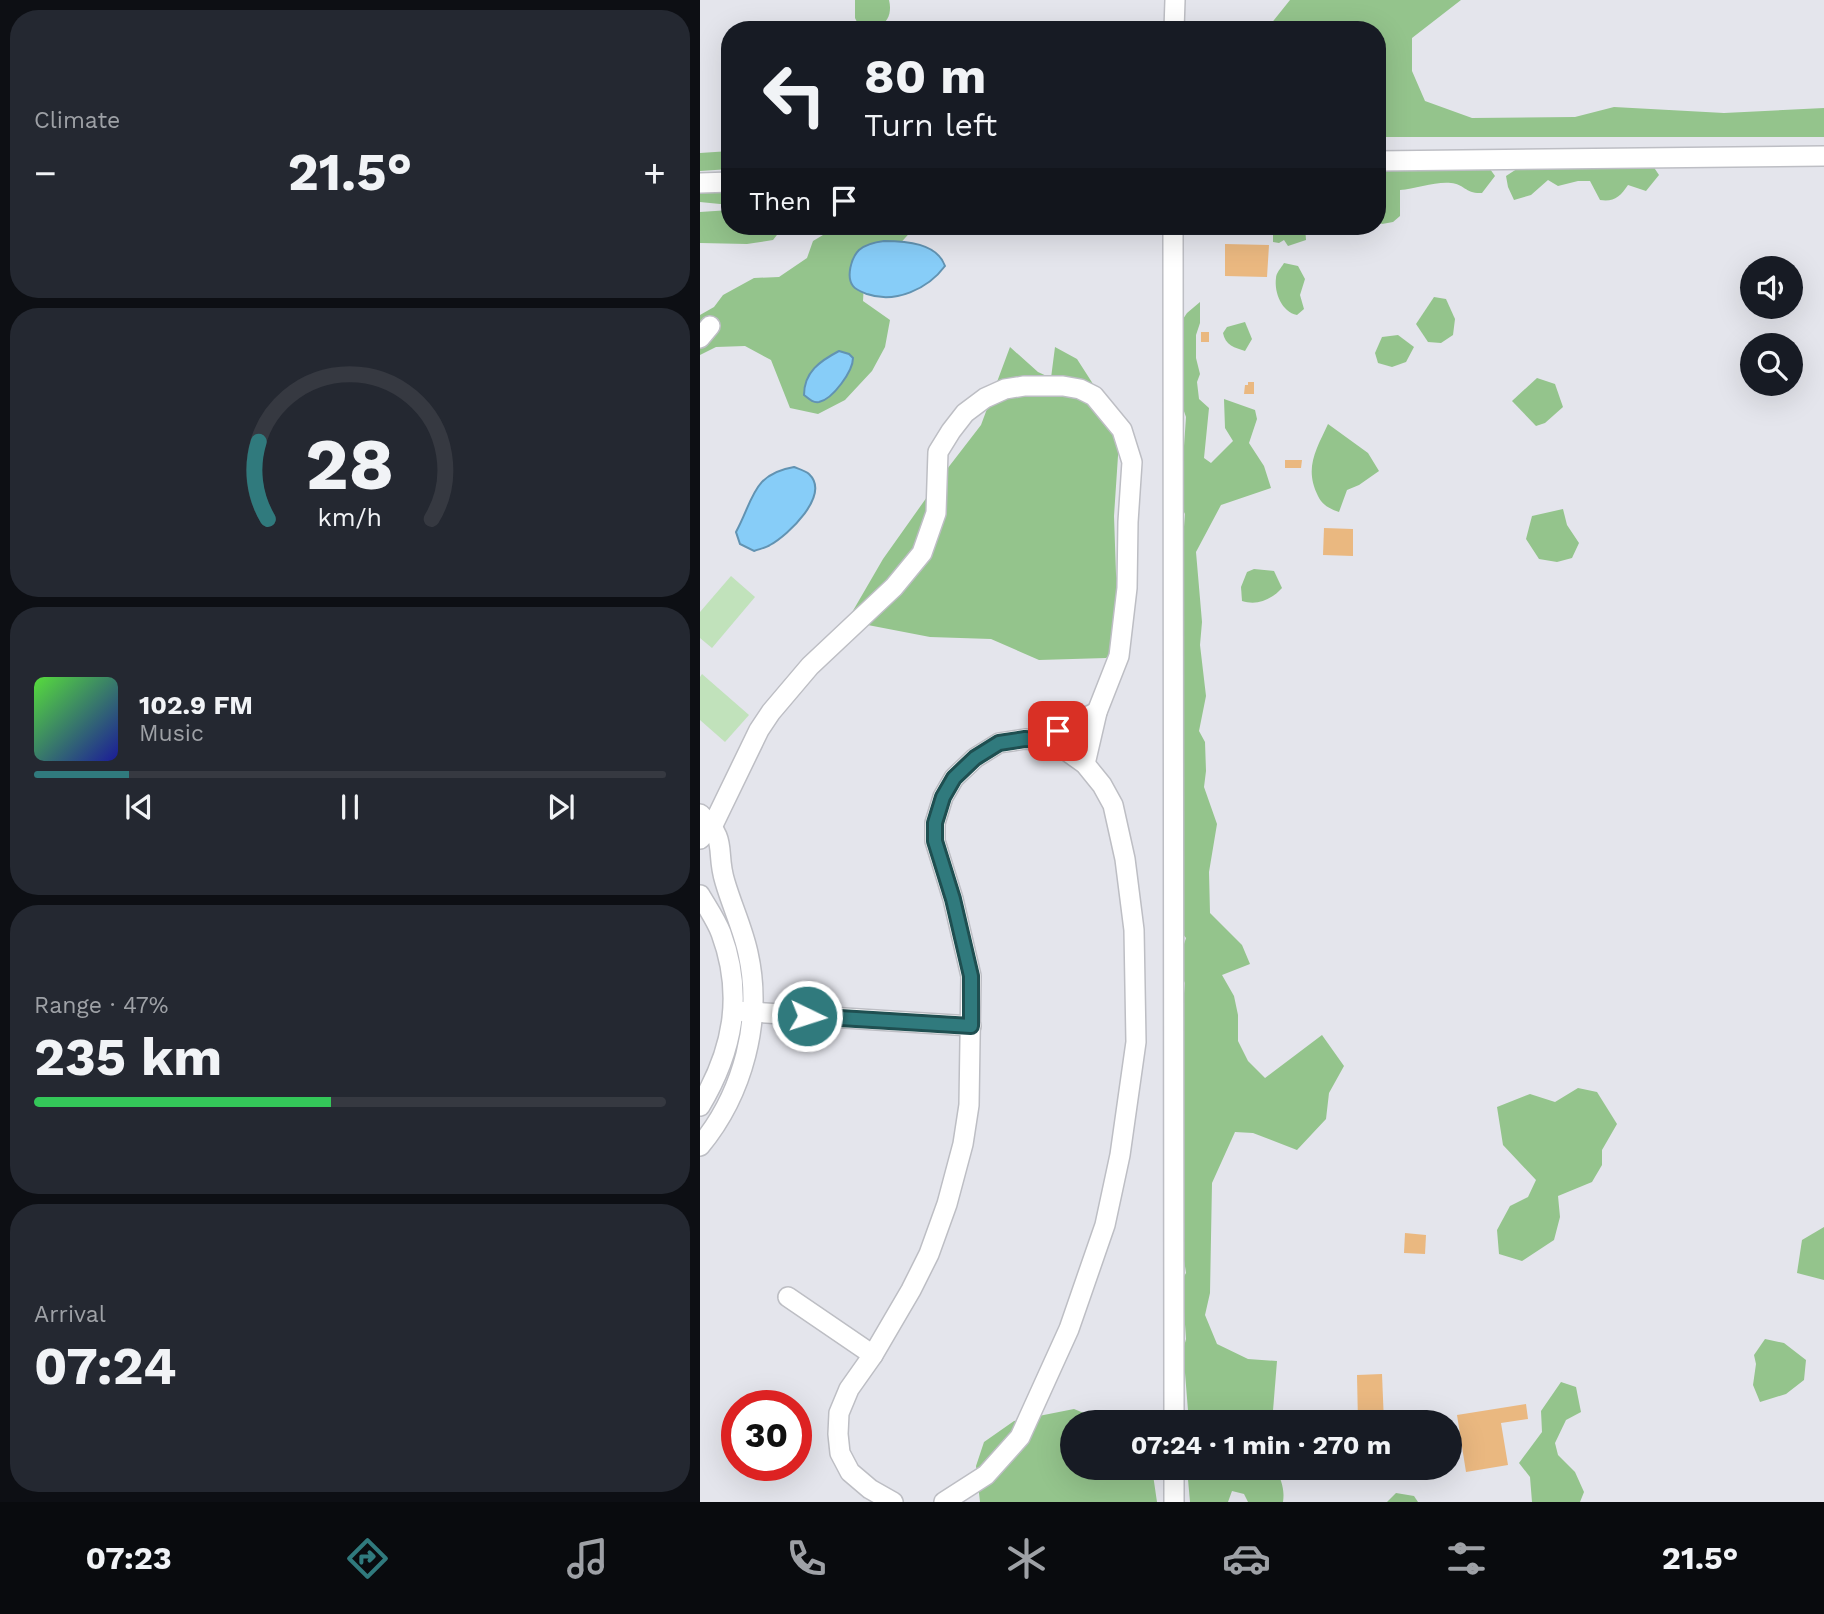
<!DOCTYPE html>
<html lang="en">
<head>
<meta charset="utf-8">
<style>
  :root { --surface:#171b24; --page:#242831; --text:#f1f3f6; --muted:#9ea1a6; --line:#363941; --accent:#307a7d }
  body { margin:0; font-family:"Work Sans",sans-serif; background:var(--page); color:var(--text); height:100vh; display:flex; flex-direction:column; font-size:26px; white-space:nowrap }
  * { box-sizing:border-box; margin:0 }
  p { font-size:23px; color:var(--muted) }
  .icon { flex:none; width:38px; height:38px; fill:none; stroke:currentColor; stroke-width:2; stroke-linecap:round; stroke-linejoin:round }
  .map { position:relative; flex:1; overflow:hidden }
  .panel { display:flex; flex-direction:column; gap:10px; padding:10px; background:#0d0f14; width:700px }
  .panel>* { flex:none }
  .top-card { position:absolute; left:21px; top:21px; width:665px; height:214px; border-radius:28px; box-shadow:0 7px 28px #0002; background:#171b24; color:var(--text); overflow:hidden }
  .tools { position:absolute; left:1040px; top:256px; display:grid; gap:14px }
  .tools a { display:grid; place-items:center; width:63px; height:63px; border-radius:50%; background:var(--surface); box-shadow:0 7px 28px #0002; font-size:35px }
  .speed { position:absolute; left:21px; top:1390px; display:flex; gap:14px; font-size:35px; font-weight:700; text-align:center }
  .speed>* { display:grid; place-content:center; width:91px; height:91px; border-radius:50%; background:var(--surface); box-shadow:0 7px 28px #0002; line-height:1 }
  .speed .limit { border:10px solid #d22; background:#fff; color:#111 }
  .pin { position:absolute; display:grid; place-items:center; width:60px; height:60px; color:#fff; margin:-30px; border-radius:14px; box-shadow:0 4px 10px #0006 }
  .me { position:absolute; width:77px; margin:-38px; rotate:94deg; stroke-linejoin:round; filter:drop-shadow(0 0 5px #0008) }
  .turn { display:flex; align-items:center; gap:24px; height:147px; padding:0 28px; font-size:32px }
  .turn .icon { width:91px; height:91px; stroke-width:2.5 }
  .turn b { display:block; font-size:49px; line-height:60px }
  .then { display:flex; align-items:center; height:66px; padding:0 28px; background:#0003; gap:14px; font-size:26px }
  .big { font-size:52px; font-weight:700; line-height:1.1 }
  .panel .card { flex:1; display:flex; flex-direction:column; justify-content:center; gap:10px; min-width:0; padding:0 24px; border-radius:28px; background:var(--page) }
  .panel .dial { align-items:center; gap:0 }
  .dial svg { height:182px; overflow:visible; fill:none; stroke:var(--line); stroke-width:7; stroke-linecap:round; text-anchor:middle }
  .dial text { fill:var(--text); stroke:none }
  .song { display:flex; align-items:center; gap:21px }
  .cover { width:84px; height:84px; border-radius:10px; background:linear-gradient(135deg,hsl(110 70% 55%),hsl(240 70% 35%)) }
  .played { height:7px; border-radius:4px; background:linear-gradient(90deg,var(--accent) 15%,var(--line) 15%) }
  .keys { display:flex; justify-content:space-around; direction:ltr }
  .heat { display:flex; justify-content:space-between; align-items:center; font-size:38px; direction:ltr }
  .charge { height:10px; border-radius:5px; background:linear-gradient(90deg,#34c759 47%,var(--line) 0) }
  .trip { position:absolute; left:360px; top:1410px; width:402px; height:70px; border-radius:35px; background:var(--surface); box-shadow:0 7px 28px #0002; font-weight:700; line-height:70px; text-align:center }
  .dock { display:flex; height:112px; justify-content:space-around; align-items:center; background:#090b0e; color:var(--muted) }
  .dock .icon { width:49px; height:49px }
  .dock .selected { color:var(--accent) }
  .dock b { font-size:32px; color:var(--text) }
  main { display:flex; flex:1; min-height:0 }
  .map>svg:first-child { display:block }
</style>
</head>
<body>
<main>
<section class="panel">
<div class="card"><p>Climate</p>
<div class="heat"><a>−</a><b class="big">21.5°</b><a>+</a></div>
</div>
<div class="card dial"><svg viewBox="0 0 100 80">
<path d="M14 69A42 42 0 1 1 86 69"/>
<path d="M14 69A42 42 0 0 1 10 35" stroke="#307a7d"/>
<text x="50" y="56" font-size="32" font-weight="700">28</text>
<text x="50" y="72" font-size="11">km/h</text>
</svg></div>
<div class="card">
<div class="song"><i class="cover"></i><div><b>102.9 FM</b><p>Music</p></div></div>
<div class="played"></div>
<div class="keys"><svg class="icon" aria-label="previous" viewBox="0 0 24 24"><path d="M18 5L8 12l10 7zM5 5v14"/></svg><svg class="icon" aria-label="pause" viewBox="0 0 24 24"><path d="M8 5v14M16 5v14"/></svg><svg class="icon" aria-label="next" viewBox="0 0 24 24"><path d="M6 5l10 7-10 7zM19 5v14"/></svg></div>
</div>
<div class="card"><p>Range · 47%</p><b class="big">235 km</b><div class="charge"></div></div>
<div class="card"><p>Arrival</p><b class="big">07:24</b></div>
</section>
<div class="map">
<svg width="1124" height="1502" viewBox="0 0 1124 1502">
  <rect width="100%" height="100%" fill="#e4e5ec"/>
  <!-- green -->
  <g fill="#c1e2bb">
    <polygon points="31,576 55,597 12,648 0,638 0,612"/>
    <polygon points="2,674 49,715 25,742 0,720 0,677"/>
  </g>
  <!-- forest -->
  <g fill="#94c48c">
    <path d="M155,0H189C194,21 180,30 161,30L155,18Z"/>
    <polygon points="590,0 761,0 712,38 712,71 725,101 772,118 875,117 914,107 1024,113 1124,108 1124,137 677,137 677,30 566,30"/>
    <polygon points="30,151 30,169 0,171 0,153"/>
    <path d="M826,163L953,166L959,175L946,191L928,185C920,197 914,202 900,200L890,181H878L858,186L848,180L831,195L814,200L808,187L806,176Z"/>
    <path d="M677,168L790,169L795,176L782,193C766,194 764,184 751,183C737,181 715,189 700,190V216L693,222L682,224L677,221L680,189H677Z"/>
    <polygon points="30,188 30,205 0,202 0,189"/>
    <polygon points="30,210 30,226 84,226 73,240 47,244 0,243 0,212"/>
    <polygon points="138,226 216,226 164,283 163,301 190,320 185,347 172,371 145,400 118,414 90,408 71,360 45,346 16,347 0,355 0,315 14,307 23,295 54,278 79,277 107,258 113,241"/>
    <polygon points="579,226 605,226 606,240 588,246 584,240 579,243 573,242 573,234"/>
    <path d="M584,263L598,266L605,279L600,295L604,309L597,315C582,312 574,293 576,278C576,273 581,268 584,263Z"/>
    <polygon points="734,297 746,299 755,319 753,335 741,343 728,342 716,324"/>
    <polygon points="500,302 500,323 496,335 496,358 500,374 497,382 499,399 509,408 504,458 511,463 533,441 525,428 524,399 555,410 557,419 549,443 564,466 571,488 521,505 496,552 502,622 500,645 506,696 499,731 505,742 506,771 504,787 517,824 509,872 510,913 542,945 550,964 522,975 534,996 538,1015 538,1041 548,1061 565,1078 622,1035 644,1066 629,1093 626,1119 597,1150 553,1133 535,1132 512,1183 510,1293 505,1315 517,1344 548,1359 577,1361 572,1423 489,1423 485,1373 480,1362 486,1339 482,1280 486,1273 482,1246 481,1025 485,983 481,975 482,950 486,938 479,929 480,607 484,587 481,564 485,514 480,504 486,417 477,391 477,328 487,313"/>
    <path d="M545,322L552,339L545,351C535,348 525,345 523,333L527,327Z"/>
    <polygon points="698,335 714,347 706,362 692,367 678,363 675,353 682,337"/>
    <polygon points="310,347 338,372 351,378 355,347 377,359 420,426 414,516 416,574 424,609 422,646 406,658 339,660 291,639 230,637 147,621 183,559 244,473 281,425"/>
    <polygon points="837,378 855,384 863,407 845,423 836,426 812,401"/>
    <path d="M628,424L668,453L679,471L659,485L647,490L639,512C630,509 622,505 618,496C604,468 616,450 628,424Z"/>
    <polygon points="863,509 867,525 879,543 872,558 857,562 839,559 826,539 832,516"/>
    <path d="M554,569L574,571L582,588C572,599 558,606 542,601L541,587L547,572Z"/>
    <polygon points="878,1088 897,1092 917,1124 902,1150 902,1165 892,1182 858,1196 860,1217 854,1240 822,1261 799,1254 797,1230 810,1206 828,1197 836,1180 803,1145 797,1107 830,1094 855,1102"/>
    <polygon points="1124,1227 1124,1280 1097,1273 1102,1240"/>
    <polygon points="1065,1339 1084,1343 1106,1360 1104,1380 1086,1394 1060,1402 1053,1385 1056,1364 1054,1355"/>
    <polygon points="861,1382 876,1387 881,1412 866,1420 855,1443 858,1455 875,1472 884,1492 880,1502 832,1502 830,1477 819,1463 842,1432 841,1411"/>
    <polygon points="374,1409 408,1423 373,1423 373,1468 452,1468 457,1502 280,1502 276,1466 284,1442 314,1421"/>
    <path d="M487,1468H575C581,1479 585,1489 583,1502H548L544,1494L532,1491L528,1502H490Z"/>
    <polygon points="696,1493 714,1496 718,1502 687,1502"/>
  </g>
  <!-- water -->
  <g fill="#87cdf8" stroke="#6293b2" stroke-width="2">
    <path d="M184,241C206,241 237,243 245,266C228,289 195,304 167,294C162,292 156,290 153,286C146,277 151,258 159,250C166,244 176,242 184,241Z"/>
    <path d="M139,351L149,354L153,358C153,371 133,399 119,402C113,403 109,399 104,395C104,372 120,361 139,351Z"/>
    <path d="M94,467C99,469 106,471 109,474C131,495 88,535 70,545C66,548 59,549 54,551L40,544L36,532C54,499 52,474 94,467Z"/>
  </g>
  <!-- building -->
  <g fill="#eab880">
    <polygon points="525,244 569,245 567,277 525,276"/>
    <rect x="501" y="332" width="8" height="10"/>
    <polygon points="548,382 554,382 554,394 544,394 545,385 548,385"/>
    <polygon points="585,460 602,460 601,468 585,468"/>
    <polygon points="624,528 653,529 653,556 623,555"/>
    <polygon points="705,1233 726,1235 725,1254 704,1253"/>
    <polygon points="682,1374 684,1423 658,1423 657,1375"/>
    <polygon points="826,1404 828,1419 801,1423 808,1465 766,1472 757,1415"/>
  </g>
  <g fill="none" stroke-linecap="round" stroke-linejoin="round">
    <defs>
      <g id="minor">
        <polyline points="474,30 475,0"/>
        <polyline points="677,161 1124,156"/>
        <polyline points="0,183 30,182"/>
        <polyline points="473,226 474,1423"/>
        <polyline points="0,338 10,326"/>
        <polyline points="338,740 397,712"/>
        <path d="M0,814C29,841 15,850 25,882C32,906 43,929 48,953C63,1020 43,1094 0,1146"/>
        <polyline points="0,839 13,825 59,730 71,712 110,666 194,587 222,553 236,513 238,452 251,431 265,413 285,398 305,389 324,386 363,386 380,389 394,396 422,430 432,462 428,522 427,588 419,656 397,712 385,764"/>
        <path d="M0,895C7,907 16,920 21,933C44,995 33,1051 0,1106"/>
        <polyline points="35,1011 271,1026"/>
        <polyline points="88,1297 173,1355"/>
        <polyline points="474,1468 474,1502"/>
        <polyline points="193,1502 170,1489 150,1472 140,1453 138,1434 139,1413 149,1389 173,1355 211,1290 229,1254 247,1204 263,1144 269,1105 271,976 253,899 235,841 235,823 243,797 254,778 275,758 299,743 325,739 346,741 364,749 385,764 402,785 413,805 425,859 434,930 436,1042 420,1155 405,1225 369,1329 320,1437 286,1475 244,1502"/>
      </g>
    </defs>
    <!-- minor casing -->
    <use href="#minor" stroke="#bdbec4" stroke-width="22"/>
    <!-- minor -->
    <use href="#minor" stroke="#fff" stroke-width="19"/>
  </g>
  <g fill="none" stroke-linecap="round" stroke-linejoin="round">
    <defs>
      <polyline id="route" points="107,1016 271,1026 271,976 253,899 235,841 235,823 243,797 254,778 275,758 299,743 325,739 338,740 358,731"/>
    </defs>
    <!-- route casing -->
    <use href="#route" stroke="#1f4f51" stroke-width="18"/>
    <!-- route -->
    <use href="#route" stroke="#307a7d" stroke-width="12"/>
  </g>
</svg>
<div class="tools">
<a><svg class="icon" aria-label="sound" viewBox="0 0 24 24"><path d="M4 9h4l5-4v14l-5-4H4zM17 9q2 3 0 6"/></svg></a>
<a><svg class="icon" aria-label="search" viewBox="0 0 24 24"><circle cx="10" cy="10" r="6"/><path d="M15 15l6 6"/></svg></a>
</div>
<div class="speed"><div class="limit">30</div></div>
<div class="pin" style="left:358px;top:731px;background:#d93025"><svg class="icon" aria-label="arrive" viewBox="0 0 24 24"><path d="M6 21V4h12l-3 4 3 4H6"/></svg></div>
<svg class="me" style="left:107px;top:1016px" viewBox="-20 -20 40 40"><circle r="17" fill="#307a7d" stroke="#fff" stroke-width="3"/><path d="M0-11L8 9 0 5-8 9z" fill="#fff"/></svg>
<div class="trip">07:24 · 1 min · 270 m</div>
<div class="top-card">
<div class="turn"><svg class="icon" aria-label="left" viewBox="0 0 24 24"><path d="M17 20v-9H6M10 6l-5 5 5 5"/></svg><div><b>80 m</b>Turn left</div></div>
<div class="then">Then<svg class="icon" aria-label="arrive" viewBox="0 0 24 24"><path d="M6 21V4h12l-3 4 3 4H6"/></svg></div>
</div>
</div>
</main>
<nav class="dock">
<b>07:23</b>
<svg class="icon selected" aria-label="directions" viewBox="0 0 24 24"><path d="M12 3l9 9-9 9-9-9zM9 14v-3h6M13 9l2 2-2 2"/></svg>
<svg class="icon" aria-label="music" viewBox="0 0 24 24"><path d="M9 18V5l10-2v13"/><circle cx="6" cy="18" r="3"/><circle cx="16" cy="16" r="3"/></svg>
<svg class="icon" aria-label="phone" viewBox="0 0 24 24"><path d="M5 4h4l2 5-3 2q2 4 5 5l2-3 5 2v4C11 20 4 13 5 4z"/></svg>
<svg class="icon" aria-label="climate" viewBox="0 0 24 24"><path d="M12 3v18M4 7l16 10M4 17L20 7"/></svg>
<svg class="icon" aria-label="car" viewBox="0 0 24 24"><path d="M5 17H2v-5l4-1 3-4h7l3 4 3 1v5h-3M9 17h6M6 11h13"/><circle cx="7" cy="17" r="2"/><circle cx="17" cy="17" r="2"/></svg>
<svg class="icon" aria-label="filters" viewBox="0 0 24 24"><path d="M4 7h16M4 17h16"/><circle cx="9" cy="7" r="2"/><circle cx="15" cy="17" r="2"/></svg>
<b>21.5°</b>
</nav>
</body>
</html>
